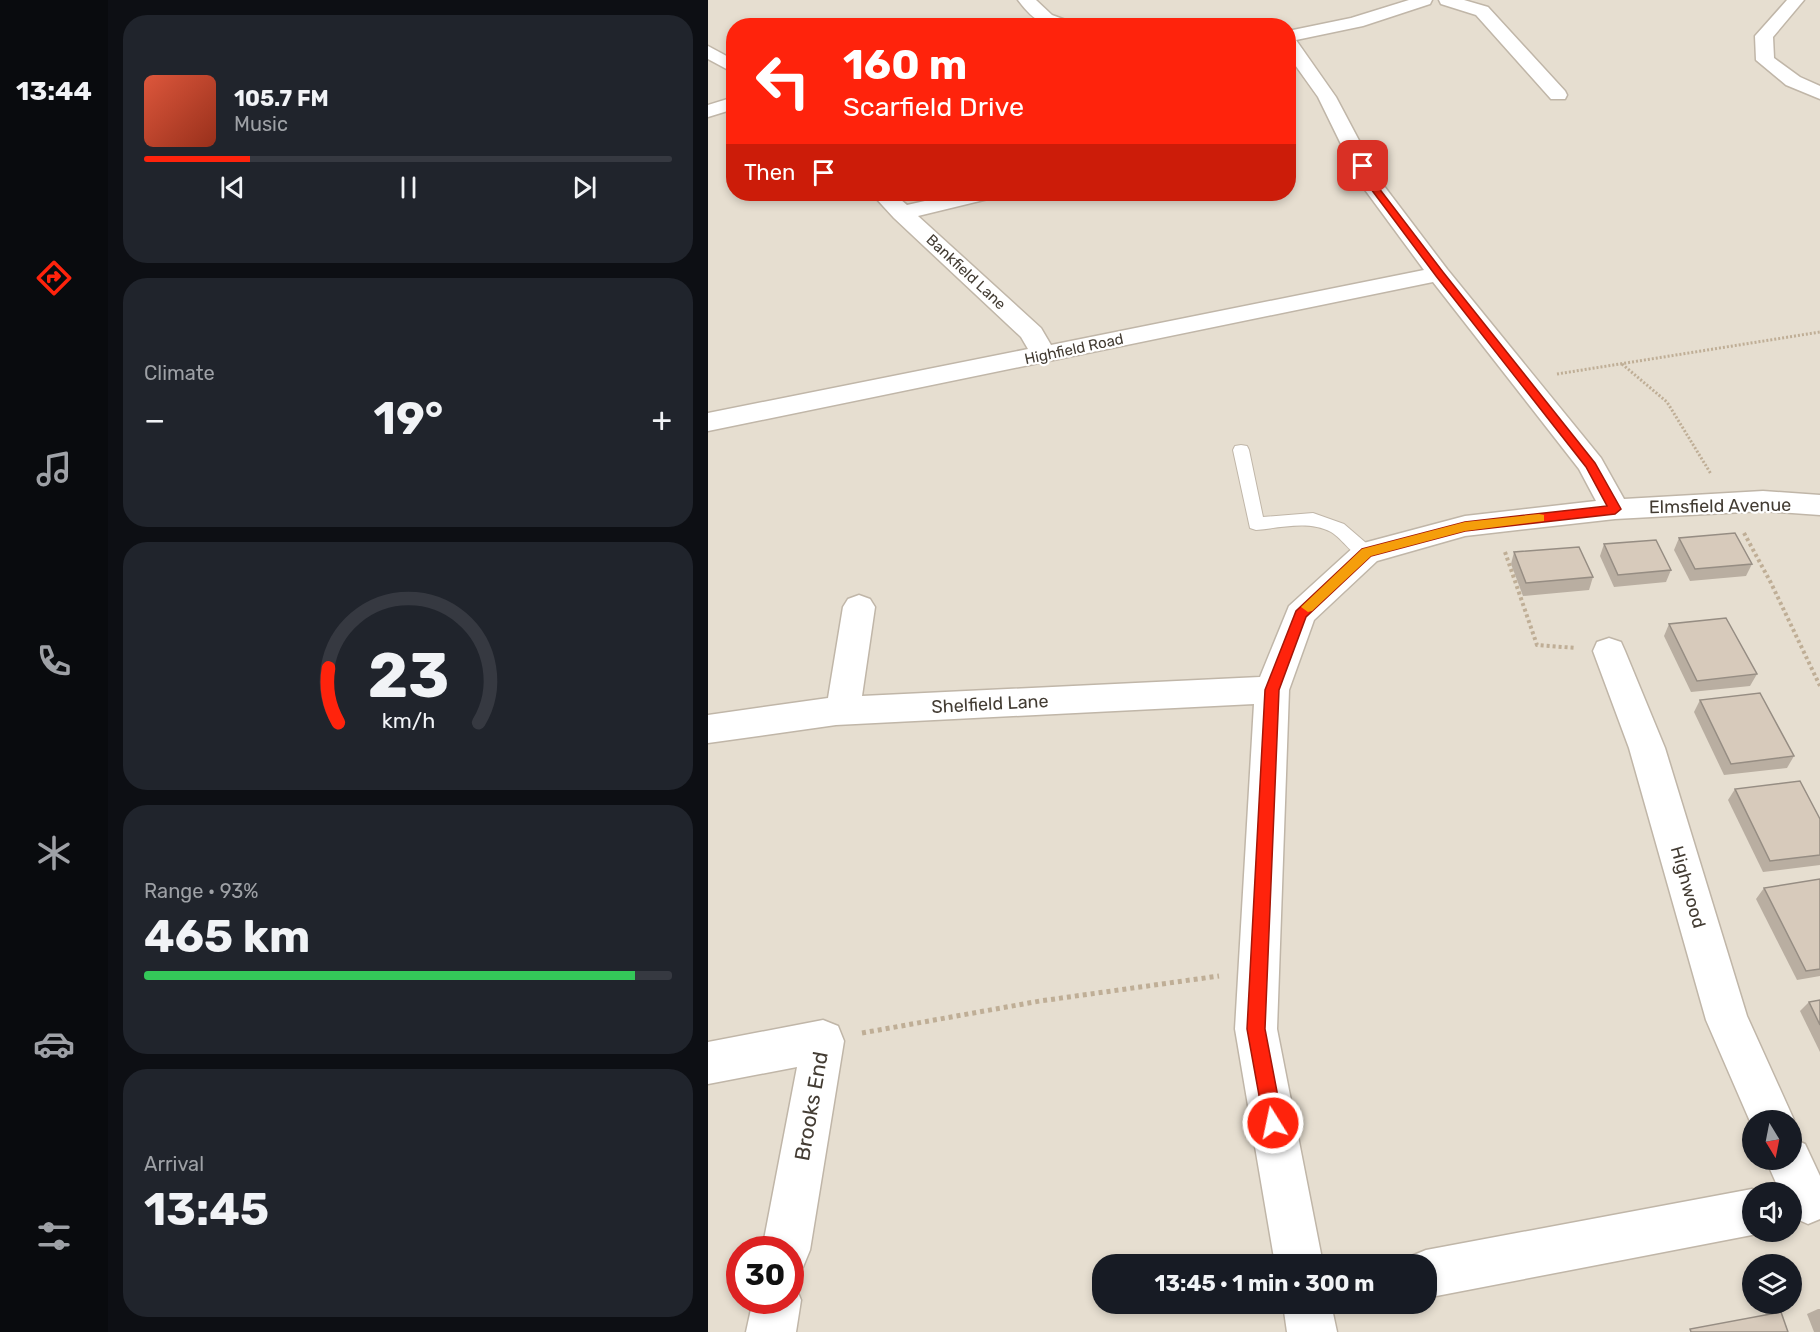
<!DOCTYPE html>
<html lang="en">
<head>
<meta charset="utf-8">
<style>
  :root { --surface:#171b24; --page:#20242c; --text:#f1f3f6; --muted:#9ea1a6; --line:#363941; --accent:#ff230c }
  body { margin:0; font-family:Rubik,sans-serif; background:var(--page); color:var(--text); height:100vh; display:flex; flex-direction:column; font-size:22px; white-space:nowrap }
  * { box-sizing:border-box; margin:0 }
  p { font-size:20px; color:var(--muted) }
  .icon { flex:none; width:33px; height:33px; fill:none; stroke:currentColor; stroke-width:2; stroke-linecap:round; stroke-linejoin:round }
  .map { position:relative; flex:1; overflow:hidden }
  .sheet { display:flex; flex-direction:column; gap:15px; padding:15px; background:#0d0f14; width:600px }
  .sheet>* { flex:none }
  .banner { position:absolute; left:18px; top:18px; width:570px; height:183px; border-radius:24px; box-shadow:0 3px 9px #0003; background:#ff230c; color:#fff; overflow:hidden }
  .needle { width:39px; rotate:170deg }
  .tools { position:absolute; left:1034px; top:1110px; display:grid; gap:12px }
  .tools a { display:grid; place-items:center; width:60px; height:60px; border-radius:50%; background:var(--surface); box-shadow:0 3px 9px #0003; font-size:30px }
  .speed { position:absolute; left:18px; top:1236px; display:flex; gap:12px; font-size:30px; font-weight:700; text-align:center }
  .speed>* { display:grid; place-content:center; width:78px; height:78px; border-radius:50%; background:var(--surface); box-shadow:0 3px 9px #0003; line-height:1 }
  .speed .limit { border:9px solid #d22; background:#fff; color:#111 }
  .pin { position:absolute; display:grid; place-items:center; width:51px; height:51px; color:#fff; margin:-26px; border-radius:12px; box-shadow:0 3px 9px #0006 }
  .me { position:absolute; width:66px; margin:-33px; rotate:350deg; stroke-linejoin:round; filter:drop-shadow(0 0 4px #0008) }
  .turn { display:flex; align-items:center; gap:21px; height:126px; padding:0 18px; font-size:27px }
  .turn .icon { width:78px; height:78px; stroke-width:2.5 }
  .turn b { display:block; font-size:42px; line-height:51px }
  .then { display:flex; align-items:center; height:57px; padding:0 18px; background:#0003; gap:12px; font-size:22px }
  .big { font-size:45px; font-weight:700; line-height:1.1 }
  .sheet .widget { flex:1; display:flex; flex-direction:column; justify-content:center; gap:9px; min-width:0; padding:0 21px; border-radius:24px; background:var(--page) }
  .sheet .dial { align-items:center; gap:0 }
  .dial svg { height:156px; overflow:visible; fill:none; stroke:var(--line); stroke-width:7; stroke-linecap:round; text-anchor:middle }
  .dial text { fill:var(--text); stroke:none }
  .song { display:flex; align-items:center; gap:18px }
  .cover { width:72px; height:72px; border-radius:9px; background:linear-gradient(135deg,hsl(10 70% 55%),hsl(10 70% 35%)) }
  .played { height:6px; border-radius:3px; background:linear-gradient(90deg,var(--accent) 20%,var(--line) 20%) }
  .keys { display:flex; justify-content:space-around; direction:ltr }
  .heat { display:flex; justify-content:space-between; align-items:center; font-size:33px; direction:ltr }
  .charge { height:9px; border-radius:4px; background:linear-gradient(90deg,#34c759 93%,var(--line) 0) }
  .trip { position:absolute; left:384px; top:1254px; width:345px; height:60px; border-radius:24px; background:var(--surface); box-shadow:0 3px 9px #0003; font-weight:700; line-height:60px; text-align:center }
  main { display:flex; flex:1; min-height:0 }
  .dock { display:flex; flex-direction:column; width:108px; justify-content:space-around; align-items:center; background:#090b0e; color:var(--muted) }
  .dock .icon { width:42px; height:42px }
  .dock .on { color:var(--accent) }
  .dock b { font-size:27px; color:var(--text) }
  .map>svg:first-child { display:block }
</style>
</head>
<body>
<main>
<nav class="dock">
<b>13:44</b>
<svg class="icon on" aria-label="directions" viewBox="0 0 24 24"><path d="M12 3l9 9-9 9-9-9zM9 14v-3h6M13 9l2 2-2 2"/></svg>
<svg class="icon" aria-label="music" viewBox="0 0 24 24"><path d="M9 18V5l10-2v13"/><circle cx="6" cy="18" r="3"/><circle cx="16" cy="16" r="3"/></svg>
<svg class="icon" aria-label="phone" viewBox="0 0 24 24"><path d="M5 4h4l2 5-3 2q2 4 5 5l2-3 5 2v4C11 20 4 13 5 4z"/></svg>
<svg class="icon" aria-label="climate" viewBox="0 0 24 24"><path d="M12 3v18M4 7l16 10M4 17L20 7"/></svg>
<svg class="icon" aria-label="car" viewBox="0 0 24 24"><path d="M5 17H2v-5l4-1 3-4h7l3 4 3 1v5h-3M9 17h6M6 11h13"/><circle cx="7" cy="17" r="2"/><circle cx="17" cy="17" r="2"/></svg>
<svg class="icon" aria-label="filters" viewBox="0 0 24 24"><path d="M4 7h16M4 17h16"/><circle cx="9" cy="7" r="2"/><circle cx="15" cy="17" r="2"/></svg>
</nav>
<section class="sheet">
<div class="widget">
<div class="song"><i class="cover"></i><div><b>105.7 FM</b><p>Music</p></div></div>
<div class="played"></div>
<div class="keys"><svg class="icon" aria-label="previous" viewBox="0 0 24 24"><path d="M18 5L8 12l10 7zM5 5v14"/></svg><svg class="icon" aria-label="pause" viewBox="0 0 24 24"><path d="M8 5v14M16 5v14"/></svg><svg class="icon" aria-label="next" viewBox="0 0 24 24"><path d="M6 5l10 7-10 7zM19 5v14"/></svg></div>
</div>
<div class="widget"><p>Climate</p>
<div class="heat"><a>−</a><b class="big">19°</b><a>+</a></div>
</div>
<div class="widget dial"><svg viewBox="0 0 100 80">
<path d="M14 69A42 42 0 1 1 86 69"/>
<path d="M14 69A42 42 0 0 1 9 41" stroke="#ff230c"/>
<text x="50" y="56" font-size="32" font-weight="700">23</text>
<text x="50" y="72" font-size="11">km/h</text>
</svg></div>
<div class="widget"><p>Range · 93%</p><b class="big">465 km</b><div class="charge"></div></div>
<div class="widget"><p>Arrival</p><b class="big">13:45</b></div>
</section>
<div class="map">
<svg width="1112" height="1332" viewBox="0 0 1112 1332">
  <rect width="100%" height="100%" fill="#f2ece2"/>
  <!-- residential -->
  <path fill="#e6ded0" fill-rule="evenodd" d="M0,0H1112V1332H0ZM26,26H580V194H26ZM1044,1120H1083V1160H1044ZM1044,1192H1083V1232H1044ZM32,1250H82V1300H32ZM394,1264H718V1304H394ZM1044,1264H1083V1304H1044Z"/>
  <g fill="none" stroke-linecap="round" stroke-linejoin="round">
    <defs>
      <path id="lane" d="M533,445L539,446L541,450L555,517L605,513L636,524L665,549L668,553L665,557C647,563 637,540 623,532C601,520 572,528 548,530L542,528L525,450L527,446Z"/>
      <g id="street">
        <path d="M310,0H328L344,15L363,22L365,26C337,26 328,24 310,0Z"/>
        <polygon points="701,0 724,0 722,4 655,26 588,40 628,97 673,182 739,269 893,458 916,499 1055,491 1112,495 1112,515 1055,511 907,519 757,536 669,561 606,620 581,690 569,1029 615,1264 567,1264 527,1029 546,704 128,725 0,743 0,715 120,698 135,607 140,599 151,595 162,599 167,607 154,696 552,677 581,606 648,545 757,516 888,501 871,469 725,282 0,431 0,413 320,349 313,337 186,218 164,194 186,194 199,205 248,194 282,194 280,199 210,216 333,328 343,345 716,270 652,183 610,97 580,55 580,31 643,18"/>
        <polygon points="731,0 756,0 780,7 857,91 859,95 857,99 843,99 768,15 733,4"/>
        <polygon points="1079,0 1096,0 1065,37 1066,58 1092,77 1112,86 1112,99 1078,85 1048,60 1047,36"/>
        <polygon points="0,46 26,60 26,73 0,59"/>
        <polygon points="26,97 26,109 0,117 0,105"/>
        <polygon points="901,638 913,642 917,651 957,748 1039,1016 1086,1120 1083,1127 1083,1120 1044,1120 1044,1126 998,1020 921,748 885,651 889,642"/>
        <polygon points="115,1020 130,1026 136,1041 102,1250 95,1267 82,1272 82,1250 54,1250 89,1067 0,1084 0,1042"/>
        <polygon points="1083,1138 1097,1144 1112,1176 1112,1219 1100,1224 1084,1217 1083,1192 1072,1192 1058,1160 1083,1160"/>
        <polygon points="1044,1189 1053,1192 1044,1192 1044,1232 1053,1232 1044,1235 718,1298 718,1264 698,1264 701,1257 718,1250"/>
        <polygon points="82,1281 86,1283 93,1300 88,1332 38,1332 45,1300 82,1300"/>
        <polygon points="575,1304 623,1304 629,1332 579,1332"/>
      </g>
    </defs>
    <!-- lane casing -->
    <use href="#lane" stroke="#c0b6a8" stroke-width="2"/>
    <!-- street casing -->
    <use href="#street" stroke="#c0b6a8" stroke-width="3"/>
    <!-- path-far2 -->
    <g stroke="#bfae96" stroke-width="3" stroke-dasharray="2 2" stroke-linecap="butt">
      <polyline points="914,364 959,402 1003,474"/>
      <polyline points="849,374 1112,332"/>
    </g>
    <!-- path-far1 -->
    <g stroke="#bfae96" stroke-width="4" stroke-dasharray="3 3" stroke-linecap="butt">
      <polyline points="1036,533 1063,583 1112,686"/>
      <polyline points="797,552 829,645 868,648"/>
    </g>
    <!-- path -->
    <polyline stroke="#bfae96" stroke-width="5" stroke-dasharray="4 4" stroke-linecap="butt" points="154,1033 332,1001 511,976"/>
    <!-- lane -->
    <use href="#lane" fill="#fff" fill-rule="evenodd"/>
    <!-- street -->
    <use href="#street" fill="#fff" fill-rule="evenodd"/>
  </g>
  <!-- wall -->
  <g fill="#b9aea1">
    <polygon points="971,538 1044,564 1038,576 982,581 966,550"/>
    <polygon points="896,544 963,570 958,582 906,587 892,556"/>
    <polygon points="806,552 885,577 881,590 815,596 803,564"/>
    <polygon points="961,624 1049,674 1042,686 983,692 956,636"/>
    <polygon points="992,700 1086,756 1079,768 1016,775 986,712"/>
    <polygon points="1027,789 1112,819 1112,865 1055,872 1020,800"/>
    <polygon points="1112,879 1112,976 1089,980 1048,899 1056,888"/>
    <polygon points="1112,1000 1112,1052 1092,1011 1101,1002"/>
    <polygon points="1110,1309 1112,1309 1112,1332 1106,1332 1099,1314"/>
  </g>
  <!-- building -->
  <g fill="#d7cabb" stroke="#968d83" stroke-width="1.5">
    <polygon points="1027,533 1044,564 987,569 971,538"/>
    <polygon points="948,540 963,570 910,575 896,544"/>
    <polygon points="871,547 885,577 818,583 806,552"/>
    <polygon points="1018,618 1049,674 989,681 961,624"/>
    <polygon points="1052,693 1086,756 1023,764 992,700"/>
    <polygon points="1092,781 1112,819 1112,855 1062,861 1027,789"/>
    <polygon points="1112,879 1112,969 1098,971 1056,888"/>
    <polygon points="1112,1000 1112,1025 1101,1002"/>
    <polygon points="1073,1312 1080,1332 983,1332 982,1329"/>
  </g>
  <!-- route -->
  <polygon fill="#ff230c" stroke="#a61708" stroke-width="1.5" points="652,164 658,164 667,183 735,272 887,463 913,509 907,514 757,531 663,556 598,617 571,690 557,1029 575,1123 572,1130 565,1132 559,1130 556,1123 539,1029 557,690 588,611 654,549 757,522 899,506 878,467 728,276 660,185 650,166"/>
  <!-- slow -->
  <polygon fill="#f59e0b" points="831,514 836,515 836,521 757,531 663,556 604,611 600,612 593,607 654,549 757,522"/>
  <g text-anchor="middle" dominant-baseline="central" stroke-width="4.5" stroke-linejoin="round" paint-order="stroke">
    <!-- far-street labels -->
    <g font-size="15" fill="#433c33" stroke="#fff">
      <text transform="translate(258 272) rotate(43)">Bankfield Lane</text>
      <text transform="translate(366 349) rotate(-12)">Highfield Road</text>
    </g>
    <!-- street labels -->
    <g font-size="18" fill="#433c33" stroke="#fff">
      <text transform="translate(1012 506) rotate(-1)">Elmsfield Avenue</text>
      <text transform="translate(282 704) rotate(-3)">Shelfield Lane</text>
      <text transform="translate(980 887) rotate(74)">Highwood</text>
    </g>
    <!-- near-street labels -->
    <g font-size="21" fill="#433c33" stroke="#fff">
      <text transform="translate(103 1106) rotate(-80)">Brooks End</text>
    </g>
  </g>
</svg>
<div class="tools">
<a><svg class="needle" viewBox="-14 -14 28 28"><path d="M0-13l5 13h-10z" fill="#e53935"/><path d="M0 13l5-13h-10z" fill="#9ea1a6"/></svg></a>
<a><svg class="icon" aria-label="sound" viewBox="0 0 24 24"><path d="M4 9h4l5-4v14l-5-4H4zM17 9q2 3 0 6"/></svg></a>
<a><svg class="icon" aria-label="layers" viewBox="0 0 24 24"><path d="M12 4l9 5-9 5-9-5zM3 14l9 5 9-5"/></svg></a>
</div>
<div class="speed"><div class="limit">30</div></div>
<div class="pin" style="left:655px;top:166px;background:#d93025"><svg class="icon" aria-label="arrive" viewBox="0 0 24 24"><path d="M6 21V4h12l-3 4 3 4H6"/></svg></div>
<svg class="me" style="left:565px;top:1123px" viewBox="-20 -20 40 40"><circle r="17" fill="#ff230c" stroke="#fff" stroke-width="3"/><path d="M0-11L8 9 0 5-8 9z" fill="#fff"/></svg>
<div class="trip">13:45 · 1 min · 300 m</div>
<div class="banner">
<div class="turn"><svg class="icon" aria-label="left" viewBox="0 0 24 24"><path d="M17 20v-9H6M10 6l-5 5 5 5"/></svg><div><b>160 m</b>Scarfield Drive</div></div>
<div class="then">Then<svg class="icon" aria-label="arrive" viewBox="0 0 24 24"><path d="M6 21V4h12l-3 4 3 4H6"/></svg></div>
</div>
</div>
</main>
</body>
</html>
